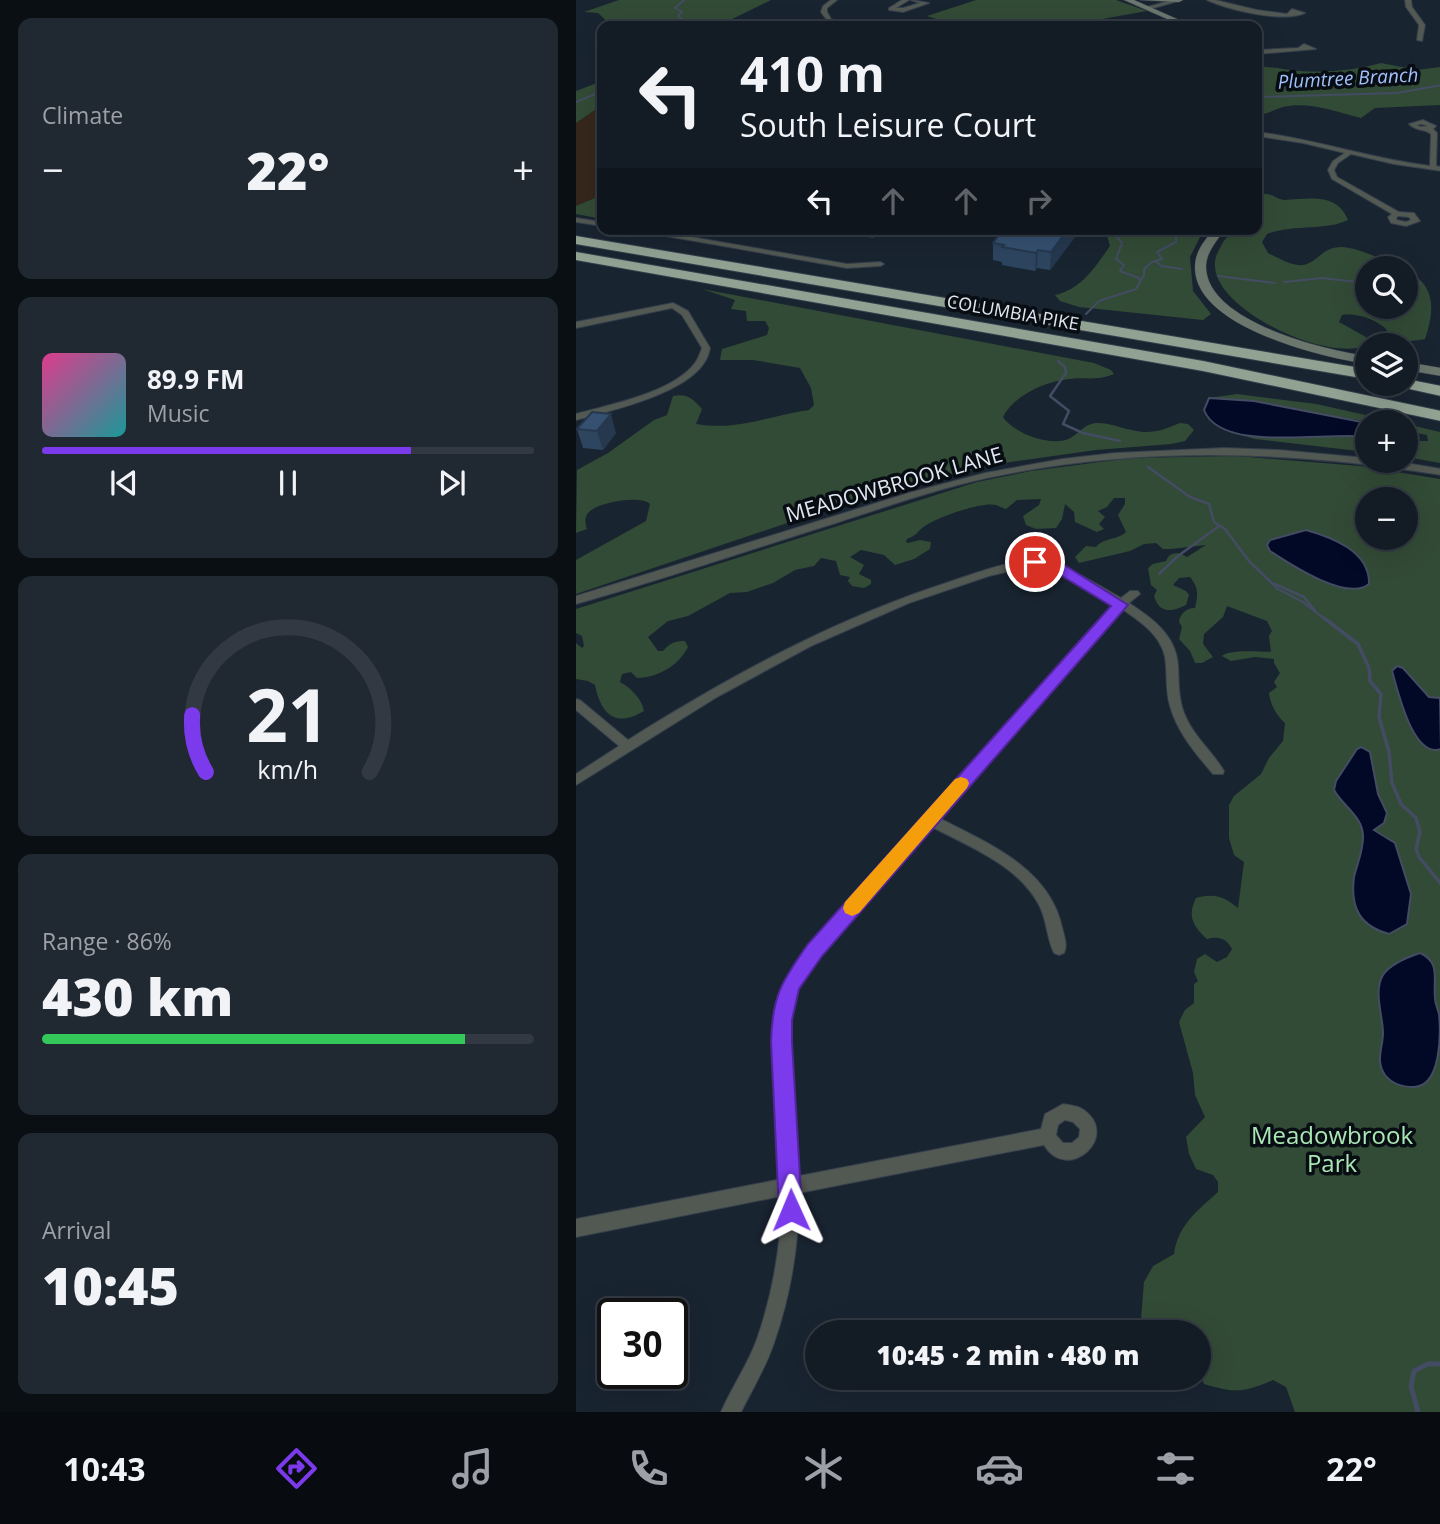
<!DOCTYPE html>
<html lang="en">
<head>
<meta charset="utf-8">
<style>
  :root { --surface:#131b25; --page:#202832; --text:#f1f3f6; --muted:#9da1a7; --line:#323942; --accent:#7c3aed }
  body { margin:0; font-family:"Open Sans",sans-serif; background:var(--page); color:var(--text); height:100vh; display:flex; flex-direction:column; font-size:26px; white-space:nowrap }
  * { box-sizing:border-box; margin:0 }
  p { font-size:23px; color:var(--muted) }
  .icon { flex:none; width:38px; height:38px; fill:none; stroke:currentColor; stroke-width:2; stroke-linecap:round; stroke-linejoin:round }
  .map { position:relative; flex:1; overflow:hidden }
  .sheet { display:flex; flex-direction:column; gap:18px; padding:18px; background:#0a0f14; width:576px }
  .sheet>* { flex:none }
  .banner { position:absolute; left:21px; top:21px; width:665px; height:214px; border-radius:14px; box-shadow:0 7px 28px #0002,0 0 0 2px var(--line); background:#131b25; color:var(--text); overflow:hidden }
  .fabs { position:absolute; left:779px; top:256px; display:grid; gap:14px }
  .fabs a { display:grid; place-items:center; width:63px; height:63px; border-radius:50%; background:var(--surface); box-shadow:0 7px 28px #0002,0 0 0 2px var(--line); font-size:35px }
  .speed { position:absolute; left:21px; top:1298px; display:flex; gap:14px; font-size:35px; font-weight:700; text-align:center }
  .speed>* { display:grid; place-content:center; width:91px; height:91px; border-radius:50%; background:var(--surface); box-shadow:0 7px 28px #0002,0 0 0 2px var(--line); line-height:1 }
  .speed .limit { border:4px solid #111; border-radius:10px; background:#fff; color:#111 }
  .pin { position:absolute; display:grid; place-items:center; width:60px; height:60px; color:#fff; margin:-30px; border:4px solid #fff; border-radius:50%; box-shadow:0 2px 7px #0007 }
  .me { position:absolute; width:77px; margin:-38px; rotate:359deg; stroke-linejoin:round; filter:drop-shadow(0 0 5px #0008) }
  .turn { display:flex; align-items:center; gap:24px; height:147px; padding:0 28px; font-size:32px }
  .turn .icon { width:91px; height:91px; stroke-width:2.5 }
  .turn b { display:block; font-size:49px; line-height:60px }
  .lanes { display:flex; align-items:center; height:66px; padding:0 28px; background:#0003; justify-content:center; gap:35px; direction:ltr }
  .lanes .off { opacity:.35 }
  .big { font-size:52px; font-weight:800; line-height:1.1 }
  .sheet .widget { flex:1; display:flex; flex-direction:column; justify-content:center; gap:10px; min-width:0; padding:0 24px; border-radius:14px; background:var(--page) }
  .sheet .dial { align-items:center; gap:0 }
  .dial svg { height:182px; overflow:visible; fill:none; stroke:var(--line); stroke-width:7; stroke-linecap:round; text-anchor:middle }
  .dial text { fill:var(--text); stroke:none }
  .song { display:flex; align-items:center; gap:21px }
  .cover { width:84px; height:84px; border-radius:10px; background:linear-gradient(135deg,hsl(330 70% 55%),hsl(180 70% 35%)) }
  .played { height:7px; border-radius:4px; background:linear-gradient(90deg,var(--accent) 75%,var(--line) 75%) }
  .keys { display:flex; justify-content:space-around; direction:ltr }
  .heat { display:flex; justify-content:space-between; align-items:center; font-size:38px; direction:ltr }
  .charge { height:10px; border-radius:5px; background:linear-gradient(90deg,#34c759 86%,var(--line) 0) }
  .trip { position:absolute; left:229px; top:1320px; width:406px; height:70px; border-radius:35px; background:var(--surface); box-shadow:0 7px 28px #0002,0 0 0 2px var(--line); font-weight:800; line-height:70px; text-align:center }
  .tabs { display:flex; height:112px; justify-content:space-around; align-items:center; background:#080b0f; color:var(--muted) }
  .tabs .icon { width:49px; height:49px }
  .tabs .selected { color:var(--accent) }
  .tabs b { font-size:32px; color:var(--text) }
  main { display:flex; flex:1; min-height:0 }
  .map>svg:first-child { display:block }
</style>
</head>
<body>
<main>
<section class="sheet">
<div class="widget"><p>Climate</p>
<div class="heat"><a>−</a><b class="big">22°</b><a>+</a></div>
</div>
<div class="widget">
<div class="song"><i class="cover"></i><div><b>89.9 FM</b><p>Music</p></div></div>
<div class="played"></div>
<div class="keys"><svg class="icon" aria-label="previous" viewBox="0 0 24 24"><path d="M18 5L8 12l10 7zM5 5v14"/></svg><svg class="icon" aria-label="pause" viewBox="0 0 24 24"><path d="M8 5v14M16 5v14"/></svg><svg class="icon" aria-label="next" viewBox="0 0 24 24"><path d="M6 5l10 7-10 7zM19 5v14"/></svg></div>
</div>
<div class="widget dial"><svg viewBox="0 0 100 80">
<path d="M14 69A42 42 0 1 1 86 69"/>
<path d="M14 69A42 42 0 0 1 8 44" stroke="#7c3aed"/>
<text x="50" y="56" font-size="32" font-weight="700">21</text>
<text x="50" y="72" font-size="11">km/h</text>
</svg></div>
<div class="widget"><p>Range · 86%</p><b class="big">430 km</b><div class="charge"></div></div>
<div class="widget"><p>Arrival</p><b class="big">10:45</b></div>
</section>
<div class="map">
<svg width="865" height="1412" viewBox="0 0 865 1412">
  <rect width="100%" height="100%" fill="#192431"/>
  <!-- commercial -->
  <polygon fill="#36271c" points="26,105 26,195 0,206 0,123"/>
  <!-- green -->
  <g fill="#324b36" fill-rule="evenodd">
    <polygon points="43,0 195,0 152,21 153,26 36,26 22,13 8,12"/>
    <polygon points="400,0 540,0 571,11 487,26 382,26 351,16"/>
    <path d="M805,63L841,70L864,67V105L799,108L785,118C760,112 733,101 707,107C697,110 693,114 681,115V67C696,66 709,70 724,71C751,73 779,70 805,63Z"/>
    <polygon points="26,81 26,105 0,123 0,91"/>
    <path d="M688,194C697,193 701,200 709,200C732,199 761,192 772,220C749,231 718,224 691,234L686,242L692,253C703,258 721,270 733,263C745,257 749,247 766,247C781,248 795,255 808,260C850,275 865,293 849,339C839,341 824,343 815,336C812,334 811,330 809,328C797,318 780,313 766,315L763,322L790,337L791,345C753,363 642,312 639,267C638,260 641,253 645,246C652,231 666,229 681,229V199ZM791,268H830V306H791Z"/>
    <polygon points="26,195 26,219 0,214 0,206"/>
    <path d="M529,229H628L614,257L617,291L635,314L627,320L503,307L484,301L479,295C506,289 519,267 534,246Z"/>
    <path d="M126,289L518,363L535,370L538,374C522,381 510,377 494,379C470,381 438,395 427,417C437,433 478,449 496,437C504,432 508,425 519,423C532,422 544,428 556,430C575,435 587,430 604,423L612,424L618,430L609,441L595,444L520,450L434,462L359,478L244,512L0,594V560L70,521L74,504C64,495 23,502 13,512C8,517 9,523 11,529L0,533L1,470L32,453L78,420L91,415L97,396C112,393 117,399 126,409L120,424C160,431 193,416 233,410L238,405L235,388L224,368L177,360H144L146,349L191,335L193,328L189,321H171L170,311L155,309L159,300Z"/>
    <path d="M661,394L740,404L821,422C758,422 696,403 633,398Z"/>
    <polygon points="830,424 864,432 864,463 830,457 830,441 852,441 851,435 830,431"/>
    <path d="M650,431C694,441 740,433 785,436L791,437V452L679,439Z"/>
    <path d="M660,456L784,466L864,479V1412H719L710,1387L697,1380C666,1393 660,1393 628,1384L623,1372V1332H564L568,1282L577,1266L598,1254C602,1225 621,1211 642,1192V1182L637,1175L620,1169L613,1154L610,1137L629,1117L619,1095L617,1073L603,1022L609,1010L618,1003V984L622,981L618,972L621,959L629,954L641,962L651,957L656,949C650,938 643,936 631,939C617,926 611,916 620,898C638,893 648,896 662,908L668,862L658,855L653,838V805L658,796L685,774L693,758L707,741L709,723C701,716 694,704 693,693L701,687L698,682L704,673L698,663V659L679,657L655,661L646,656C655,649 683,652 695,652L693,636L696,631L691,621L651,606L647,617L628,634L627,644L637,657L626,663H619L614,651L603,639L606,627L603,622C604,614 610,608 619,608C622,595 623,588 614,577L603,578L597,585L610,591L613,595L610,605C596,612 583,614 578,596L581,590L575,585L572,568L577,564L590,561C594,551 603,552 611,557L630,545L595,549H587L580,543L568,544L554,551L503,563L499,557L510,546L520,547C529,537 542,540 550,532L542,515L549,504V498H538L531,507L522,511L529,517L523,524L528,529L521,532L499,522L498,512L489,504L486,519L480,528L460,529L450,525L447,516L463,505L465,499L441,500L430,509C426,508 423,506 420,505C406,501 360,518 349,526C341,531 342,535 331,539L330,542L332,543L344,540L355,542L354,549L338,559L319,565L308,555L285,550L274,557L288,565L283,574L295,580V584L288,588L276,586L272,581L274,577L264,575L260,561L245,558L238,566L219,570L197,583L171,592L154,593L112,616L92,621L72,637L82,651H87C94,643 99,641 109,641L112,647C102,666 83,677 61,678L55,672L46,674L44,682C54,687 66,699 68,711C40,728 25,715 19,685L12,681L0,679V643L6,648L8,646L6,636L0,633V609L401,482L455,471L555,458ZM791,499H830V537H791Z"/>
  </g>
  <!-- water -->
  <g fill="#010926" stroke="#444c63" stroke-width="2">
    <path d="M633,398L678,401L791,423V437C752,431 645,454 628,410Z"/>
    <path d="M730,530C755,537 794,551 793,584C771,602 714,564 694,551L691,545L694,540Z"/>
    <path d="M821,666L827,668L853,697L864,698L865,749C837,759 822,691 816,671Z"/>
    <path d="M785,747L794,752L802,794L811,813L808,823L798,830L819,843L835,894L831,924L813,934C784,926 774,908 778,877C781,864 788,849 787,835C786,816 766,805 758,790L760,781L781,749Z"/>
    <path d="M844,953C865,962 857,980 859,998C859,1004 862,1009 863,1014C865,1035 865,1086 838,1087C826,1087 816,1084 809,1075C799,1061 807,1047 807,1033C807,1016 797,991 807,975C814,964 832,957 844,953Z"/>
  </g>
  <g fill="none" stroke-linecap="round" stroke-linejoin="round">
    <!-- stream-far3 -->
    <g stroke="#444c63" stroke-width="2">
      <polyline points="102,26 100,25 107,20 102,16 106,12 99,8 108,0"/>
      <polyline points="681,97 821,93 865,85"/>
      <polyline points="0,102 26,91"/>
      <polyline points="541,229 541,237 546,243 540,259 548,265 544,271 563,278 564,281"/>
      <polyline points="580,261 585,266 606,269"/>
      <polyline points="642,276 699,283"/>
      <polyline points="708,282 746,278 791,283"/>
      <polyline points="830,284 844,283"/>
      <polyline points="510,314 523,301 560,289 568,275 568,269 576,262 586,259 581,252 600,242 600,238 590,229"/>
    </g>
    <!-- stream-far2 -->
    <g stroke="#444c63" stroke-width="2.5">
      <polyline points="482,361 489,367 490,373 474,396 493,411 487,424 507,433 544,441"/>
      <polyline points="572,467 614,497 633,504 638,522 649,529 673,561 702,589 727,602 750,620"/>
      <polyline points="583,574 602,556 643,526"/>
      <polyline points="699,584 728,597 740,612"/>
    </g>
    <!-- stream-far1 -->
    <polyline stroke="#444c63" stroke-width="3.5" points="748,618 782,644 793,668 794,681 805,694 803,717 813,752 816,783 825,804 840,818 844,832 840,849 843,857 865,884"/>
    <!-- stream -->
    <polyline stroke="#444c63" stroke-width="5" points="842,1412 835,1386 838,1371 852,1364 865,1364"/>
    <defs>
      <g id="street">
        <path d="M255,0H261L251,8V12L255,19L271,26C259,26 251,22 245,12L247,6Z"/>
        <polygon points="326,0 333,0 320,8 327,8 344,3 335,0 353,3 327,12 313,10 313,8"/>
        <polygon points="597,0 606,0 574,9 571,7"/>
        <path d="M631,0H639L681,10L711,14L716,9L729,13C706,23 653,10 631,0Z"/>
        <polygon points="829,0 835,0 836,7 849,25 846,41 841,40 843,25 830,7"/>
        <polygon points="728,44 740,49 681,54 681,50 722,48"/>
        <path d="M847,120L860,126L857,129L861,133L860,166L865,167V171L818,164L775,154L762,163L758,170L761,177L823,212L838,213L844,221L830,226L815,223L812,217L816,214L756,179L752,170L757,161L769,153L727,143L681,136V132C739,139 795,159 854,166L855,134C848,128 841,132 833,124ZM846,124L852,126L844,127L841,125ZM822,216L833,217L835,220L830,222L821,220L820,218Z"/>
        <polygon points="0,218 26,222 26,226 0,222"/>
        <polygon points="50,229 69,229 271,264 304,262 308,264 304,266 271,268"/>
        <path d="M97,303L112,311L134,348C133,353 131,359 128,363C108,394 35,411 0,420V414C35,404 96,393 119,363C122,359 124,353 126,348L106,315L96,308L0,328V322Z"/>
        <path d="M648,448L703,450L791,458V460H812L865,469V475C713,450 561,446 411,478C361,489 312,506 263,522C176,549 88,579 0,604V596L336,492L409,473L486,459L539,453Z"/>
        <path d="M451,560C486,561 515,581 545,598L554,591H562L564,594L553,603C576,618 600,635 602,665C603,681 602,697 608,713C617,736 636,751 648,771L647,774H637C620,754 601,732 594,706C590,693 591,680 590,667C590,639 568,624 546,609L363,818C412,843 473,868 486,927C488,936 492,945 488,953L483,955L478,953C471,939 471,922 464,907C444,866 394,847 356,827L244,955L221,988L214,1020L223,1176L465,1129L469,1114L487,1104C494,1105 503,1106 508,1110C545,1137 491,1184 468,1145L223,1193C223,1245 215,1294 198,1343C190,1367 176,1390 165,1412H145C156,1387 172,1364 181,1339C197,1293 205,1245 206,1196L0,1237V1219L206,1179L198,1020L209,981L234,945L538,604L475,570L451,567L413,576L333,603L235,646L141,697L0,785V774L43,746L0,710V699L4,700L52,740C149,679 249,624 358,587C389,577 419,565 451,560ZM489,1120L497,1122L504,1129L503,1137L496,1143H487L480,1135L482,1125Z"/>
      </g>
      <g id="secondary">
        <polygon points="548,0 558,0 617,26 607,26"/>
        <polygon points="564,0 607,0 603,2"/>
        <path d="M638,229H649C641,241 630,252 630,267C631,322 749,350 791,356V364C746,357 618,327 619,267C619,251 629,240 638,229Z"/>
        <polygon points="830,362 865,368 865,376 830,370"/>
      </g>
      <g id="highway">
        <polygon points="0,236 791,369 791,379 0,244"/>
        <polygon points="0,252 627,361 865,411 865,421 627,371 0,260"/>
        <polygon points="830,379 865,386 865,396 820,386 817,383 830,383"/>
      </g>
    </defs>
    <!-- street casing -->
    <use href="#street" stroke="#353f4c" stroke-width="2"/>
    <!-- secondary casing -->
    <use href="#secondary" stroke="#353f4c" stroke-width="1"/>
    <!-- highway casing -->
    <use href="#highway" stroke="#353f4c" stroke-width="2"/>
    <!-- street -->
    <use href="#street" fill="#525852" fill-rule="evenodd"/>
    <!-- secondary -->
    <use href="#secondary" fill="#6b766d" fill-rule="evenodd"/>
    <!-- highway -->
    <use href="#highway" fill="#91a293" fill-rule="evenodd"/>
  </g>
  <!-- wall -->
  <g fill="#2e4560">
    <polygon points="269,229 305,229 297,238 269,233"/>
    <polygon points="373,229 419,229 413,236"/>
    <polygon points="499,231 499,237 474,270 461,268 459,271 426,265 426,262 417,260 417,243"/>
    <polygon points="1,429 40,433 27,450 7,448"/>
  </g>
  <!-- shaded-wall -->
  <g fill="#25384e">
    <polygon points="296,229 305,229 297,238"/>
    <polygon points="413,229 419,229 413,236"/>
    <polygon points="492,229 500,229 499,237 474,270 475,252"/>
    <polygon points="462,250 461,268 459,271 460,253"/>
    <polygon points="35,414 40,433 27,450 21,431"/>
  </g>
  <!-- building -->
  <g fill="#355070" stroke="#25384e" stroke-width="2">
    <polygon points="428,229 492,229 475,252 462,250 460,253 426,247 428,245 417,243"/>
    <polygon points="16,412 35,414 21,431 1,429"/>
  </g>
  <!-- route -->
  <path fill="#7c3aed" stroke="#51269a" stroke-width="2" d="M459,558L485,563L552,605L246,956L223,989L216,1020V1042L226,1210L223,1218L215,1221L207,1218L203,1210L195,1042C196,996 206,981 232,944L535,606L476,570L454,565V559Z"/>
  <!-- slow -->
  <polygon fill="#f59e0b" points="385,777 391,779 393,783 391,788 283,913 276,916 269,913 267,908 269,902 379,779"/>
  <g text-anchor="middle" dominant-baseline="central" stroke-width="7" stroke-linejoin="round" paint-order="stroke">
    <!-- far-street labels -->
    <g font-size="18" fill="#e1e8f1" stroke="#080d13">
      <text transform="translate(437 312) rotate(10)">COLUMBIA PIKE</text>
    </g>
    <!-- far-water labels -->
    <g font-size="19" font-style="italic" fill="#a1c0fd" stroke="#080d13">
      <text transform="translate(772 78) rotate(-3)">Plumtree Branch</text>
    </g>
    <!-- street labels -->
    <g font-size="21" fill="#e1e8f1" stroke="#080d13">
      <text transform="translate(318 484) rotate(-16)">MEADOWBROOK LANE</text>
    </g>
    <!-- near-park labels -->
    <g font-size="24" fill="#aae7b4" stroke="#080d13">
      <text x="756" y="1134">Meadowbrook<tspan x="756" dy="28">Park</tspan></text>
    </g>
  </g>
</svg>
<div class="fabs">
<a><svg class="icon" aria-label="search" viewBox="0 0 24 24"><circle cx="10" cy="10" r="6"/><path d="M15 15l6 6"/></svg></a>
<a><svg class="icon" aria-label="layers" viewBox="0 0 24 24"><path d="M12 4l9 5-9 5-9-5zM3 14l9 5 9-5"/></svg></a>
<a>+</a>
<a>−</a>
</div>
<div class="speed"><div class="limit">30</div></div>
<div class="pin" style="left:459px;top:562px;background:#d93025"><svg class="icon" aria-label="arrive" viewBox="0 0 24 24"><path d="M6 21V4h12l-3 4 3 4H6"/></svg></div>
<svg class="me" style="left:215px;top:1210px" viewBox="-20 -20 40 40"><path d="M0-17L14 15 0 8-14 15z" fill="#7c3aed" stroke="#fff" stroke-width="4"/></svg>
<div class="trip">10:45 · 2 min · 480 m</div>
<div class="banner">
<div class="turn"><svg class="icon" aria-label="left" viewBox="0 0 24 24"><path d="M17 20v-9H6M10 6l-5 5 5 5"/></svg><div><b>410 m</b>South Leisure Court</div></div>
<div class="lanes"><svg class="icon" aria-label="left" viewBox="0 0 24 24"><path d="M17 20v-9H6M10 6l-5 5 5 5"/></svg><svg class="icon off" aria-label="ahead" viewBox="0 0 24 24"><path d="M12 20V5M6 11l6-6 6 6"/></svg><svg class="icon off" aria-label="ahead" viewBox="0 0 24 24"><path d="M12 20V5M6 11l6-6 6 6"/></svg><svg class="icon off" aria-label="right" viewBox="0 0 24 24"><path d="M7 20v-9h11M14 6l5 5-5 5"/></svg></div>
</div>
</div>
</main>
<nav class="tabs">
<b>10:43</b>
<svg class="icon selected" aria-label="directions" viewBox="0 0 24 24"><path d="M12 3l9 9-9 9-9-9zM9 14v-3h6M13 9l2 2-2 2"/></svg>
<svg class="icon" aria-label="music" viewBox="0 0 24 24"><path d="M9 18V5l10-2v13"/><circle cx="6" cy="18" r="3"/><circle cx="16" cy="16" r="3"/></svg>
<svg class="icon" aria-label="phone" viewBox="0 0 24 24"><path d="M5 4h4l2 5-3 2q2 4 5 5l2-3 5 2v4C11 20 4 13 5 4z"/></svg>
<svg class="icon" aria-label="climate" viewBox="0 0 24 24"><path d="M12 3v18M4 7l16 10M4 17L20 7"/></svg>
<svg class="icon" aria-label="car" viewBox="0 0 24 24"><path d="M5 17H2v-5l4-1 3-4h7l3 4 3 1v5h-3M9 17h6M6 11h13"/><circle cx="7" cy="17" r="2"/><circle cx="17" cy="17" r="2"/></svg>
<svg class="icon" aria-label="filters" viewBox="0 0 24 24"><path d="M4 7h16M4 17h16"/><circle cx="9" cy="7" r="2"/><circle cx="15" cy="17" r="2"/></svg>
<b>22°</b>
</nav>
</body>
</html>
